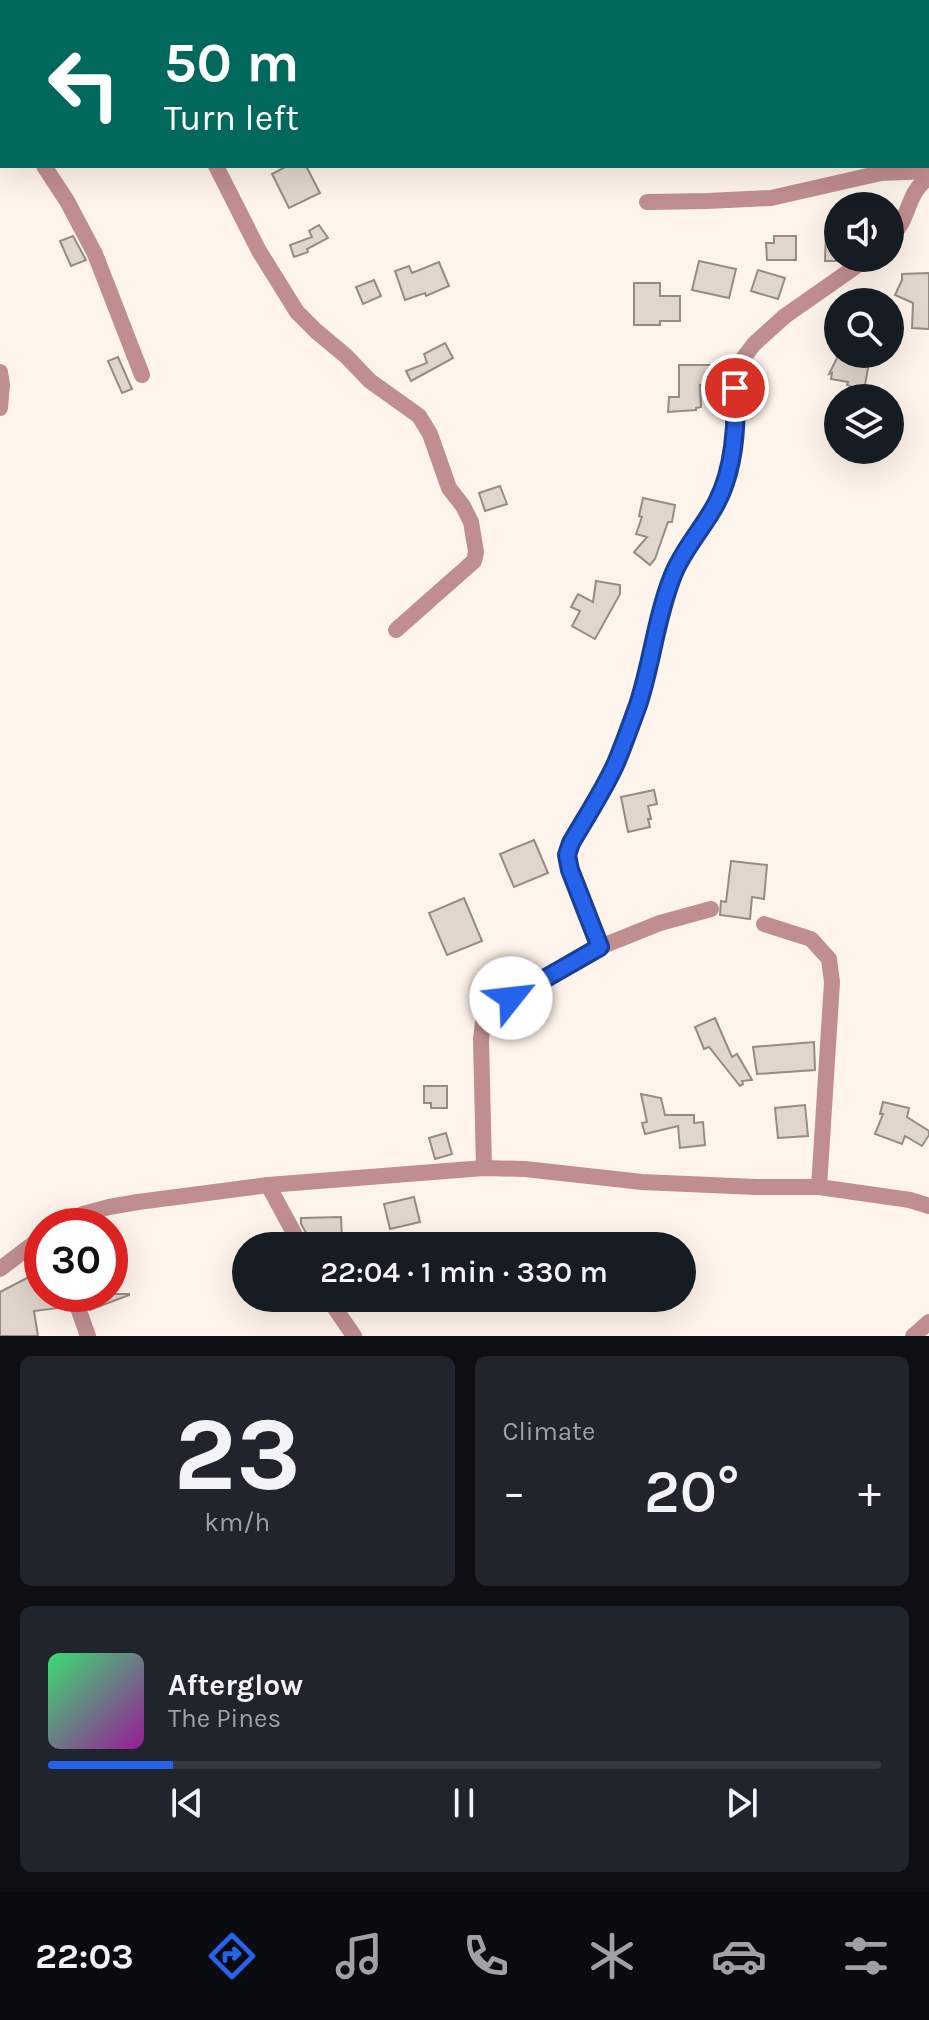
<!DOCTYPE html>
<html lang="en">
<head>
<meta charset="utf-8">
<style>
  :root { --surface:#171b24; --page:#20242c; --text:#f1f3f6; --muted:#9ea1a6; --line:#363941; --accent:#2563eb }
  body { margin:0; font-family:Karla,sans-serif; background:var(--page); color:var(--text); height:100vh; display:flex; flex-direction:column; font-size:30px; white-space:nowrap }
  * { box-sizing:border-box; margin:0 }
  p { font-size:26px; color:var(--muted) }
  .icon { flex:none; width:44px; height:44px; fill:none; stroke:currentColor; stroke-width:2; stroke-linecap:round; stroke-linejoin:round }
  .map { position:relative; height:1336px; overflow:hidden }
  .drawer { display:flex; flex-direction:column; gap:20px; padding:20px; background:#0d0f14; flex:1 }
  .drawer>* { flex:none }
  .top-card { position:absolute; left:0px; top:0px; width:930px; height:168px; box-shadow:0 8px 32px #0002; background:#00695c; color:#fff; overflow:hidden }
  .buttons { position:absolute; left:824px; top:192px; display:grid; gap:16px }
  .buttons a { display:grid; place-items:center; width:80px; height:80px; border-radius:50%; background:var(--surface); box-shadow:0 8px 32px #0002; font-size:40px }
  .speed { position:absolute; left:24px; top:1208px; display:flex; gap:16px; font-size:40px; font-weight:700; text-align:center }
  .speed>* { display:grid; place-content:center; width:104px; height:104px; border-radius:50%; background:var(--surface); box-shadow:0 8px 32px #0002; line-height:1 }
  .speed .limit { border:12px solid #d22; background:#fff; color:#111 }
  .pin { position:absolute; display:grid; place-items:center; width:68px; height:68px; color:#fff; margin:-34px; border:4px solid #fff; border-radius:50%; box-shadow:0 2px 8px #0007 }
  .me { position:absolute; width:88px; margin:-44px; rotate:61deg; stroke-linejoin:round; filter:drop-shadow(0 0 6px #0008) }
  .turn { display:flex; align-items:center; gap:28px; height:168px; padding:0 32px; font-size:36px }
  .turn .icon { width:104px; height:104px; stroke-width:2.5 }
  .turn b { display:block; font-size:56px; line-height:68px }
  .big { font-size:60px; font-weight:600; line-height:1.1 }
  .drawer .widget { flex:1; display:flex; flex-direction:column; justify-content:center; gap:12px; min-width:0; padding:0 28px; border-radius:12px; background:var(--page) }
  .drawer .dial { align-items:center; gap:0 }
  .dial b { font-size:104px; line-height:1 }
  .song { display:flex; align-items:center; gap:24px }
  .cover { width:96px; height:96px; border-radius:12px; background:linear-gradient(135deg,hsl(140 70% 55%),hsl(300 70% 35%)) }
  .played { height:8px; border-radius:4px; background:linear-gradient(90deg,var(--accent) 15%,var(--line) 15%) }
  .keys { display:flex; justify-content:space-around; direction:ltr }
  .heat { display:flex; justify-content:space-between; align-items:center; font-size:44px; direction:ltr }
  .drawer .tiles { flex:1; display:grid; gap:20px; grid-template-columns:1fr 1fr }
  .widget:last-child { grid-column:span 2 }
  .trip { position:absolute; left:232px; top:1232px; width:464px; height:80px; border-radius:40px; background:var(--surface); box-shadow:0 8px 32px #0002; font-weight:600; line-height:80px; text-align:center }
  .tabs { display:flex; height:128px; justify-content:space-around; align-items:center; background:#090b0e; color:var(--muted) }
  .tabs .icon { width:56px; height:56px }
  .tabs .current { color:var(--accent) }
  .tabs b { font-size:36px; color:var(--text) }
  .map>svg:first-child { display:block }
</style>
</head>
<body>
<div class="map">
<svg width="929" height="1336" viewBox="0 0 929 1336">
  <rect width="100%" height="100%" fill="#fff4eb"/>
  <!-- building -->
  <g fill="#e0d6cd" stroke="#968c84" stroke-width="2">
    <polygon points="287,166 306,166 320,193 289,208 272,174"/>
    <polygon points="319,225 328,238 307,249 308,252 294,257 290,245 312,237 309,231"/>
    <polygon points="826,232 838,233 838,261 825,261"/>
    <polygon points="73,236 86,260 71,266 60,241"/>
    <polygon points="774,236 796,236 796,260 767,260 766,243 774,243"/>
    <polygon points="699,261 736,269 729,298 692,290"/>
    <polygon points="439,262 449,286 426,296 425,293 405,300 395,271 409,266 412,273"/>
    <polygon points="758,270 785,278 778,299 751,291"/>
    <polygon points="929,273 929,329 912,328 913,303 895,295 902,280 902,274"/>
    <polygon points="374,280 381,296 363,304 356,287"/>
    <polygon points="634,283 660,283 660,296 680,296 680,321 660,321 660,325 634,325"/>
    <polygon points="445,343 453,358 411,381 406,371 427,363 424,354"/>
    <polygon points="839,354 853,354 850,359 869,362 864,391 847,385 848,382 831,379 832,373 829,374"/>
    <polygon points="118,357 132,389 122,393 108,361"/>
    <polygon points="679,365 714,365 714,385 700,385 701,407 696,408 696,410 668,412 669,397 679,397"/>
    <polygon points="500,486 507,504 485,511 479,493"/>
    <polygon points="643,498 675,505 672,522 668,522 655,559 650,565 634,552 647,537 636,534 642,517 639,516"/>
    <polygon points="596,581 620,585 620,594 595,639 572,626 580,611 571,607 578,594 593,602"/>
    <polygon points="654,790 657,804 648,806 651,819 648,819 650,827 628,832 621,797"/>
    <polygon points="534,840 548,873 514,887 500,854"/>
    <polygon points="731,861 767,865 764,899 752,897 750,919 720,915 721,901 726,902"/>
    <polygon points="464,898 482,941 447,955 429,913"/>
    <polygon points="497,967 506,988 492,995 482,973"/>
    <polygon points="715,1018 732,1057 737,1054 752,1080 742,1081 743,1084 740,1086 709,1047 704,1049 695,1027"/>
    <polygon points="814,1042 815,1070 757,1074 753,1047"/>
    <polygon points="424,1086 447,1086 447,1108 431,1108 431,1103 424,1103"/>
    <polygon points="641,1094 661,1098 665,1115 694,1115 694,1123 703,1122 705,1145 680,1148 678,1126 645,1134 642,1123 647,1122"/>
    <polygon points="883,1102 909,1108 907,1117 929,1131 929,1135 922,1146 905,1136 902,1144 875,1134 883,1114 880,1114"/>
    <polygon points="805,1105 808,1136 778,1138 775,1108"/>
    <polygon points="446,1133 452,1154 435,1159 429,1138"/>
    <polygon points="414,1197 420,1222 390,1229 384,1204"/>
    <polygon points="341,1217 342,1239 310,1240 301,1224 301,1218"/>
    <polygon points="42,1275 42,1294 56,1294 58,1308 34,1311 38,1336 0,1336 0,1292 27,1278"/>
    <polygon points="85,1294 129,1294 129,1295 90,1310"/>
  </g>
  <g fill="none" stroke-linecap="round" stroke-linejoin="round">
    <!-- minor -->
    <g stroke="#c08e8f" stroke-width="16">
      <polyline points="96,0 97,2"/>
      <polyline points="742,0 742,2"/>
      <polyline points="0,10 2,8"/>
      <polyline points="928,14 929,14"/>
      <polyline points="0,87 2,91"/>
      <polyline points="44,166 67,201 95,254 142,375"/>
      <polyline points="216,166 259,251 297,312 316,331 346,356 370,381 419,416 430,434 449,488 463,506 471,522 476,552 474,561 396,630"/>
      <polyline points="647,202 707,201 771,198 881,173 929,171"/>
      <path d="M890,238C894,233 899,228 902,222C910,206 912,188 929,178"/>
      <polyline points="0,372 2,385 0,408"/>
      <polyline points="764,924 811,939 829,959 832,982 819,1187"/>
      <polyline points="600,947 570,870 567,855 571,843 616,765 639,703 657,622 674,572 699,528 717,502 726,479 734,444 737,414 735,388 738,365 754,344 785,316 868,258"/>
      <polyline points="484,1168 481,1039 483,1022 492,1008 600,947 660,923 711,909"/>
      <polyline points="268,1185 301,1246"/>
      <polyline points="59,1226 83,1214 109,1207 138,1202 268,1185 484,1168 525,1169 642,1182 756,1187 819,1187 910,1200 929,1206"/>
      <polyline points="0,1269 42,1237"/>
      <polyline points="73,1294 88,1336"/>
      <polyline points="328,1298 354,1336"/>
      <polyline points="913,1336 929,1322"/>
    </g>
  </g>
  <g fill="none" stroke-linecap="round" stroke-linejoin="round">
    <defs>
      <path id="route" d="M511,998L600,947L570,870L567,855L571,843C586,817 604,790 616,763C624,744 631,724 638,705C652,663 656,617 673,575C683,549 705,526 717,502C734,469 737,424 735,388"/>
    </defs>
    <!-- route casing -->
    <use href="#route" stroke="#184099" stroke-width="20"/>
    <!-- route -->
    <use href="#route" stroke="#2563eb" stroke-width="14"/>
  </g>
</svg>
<div class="buttons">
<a><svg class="icon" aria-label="sound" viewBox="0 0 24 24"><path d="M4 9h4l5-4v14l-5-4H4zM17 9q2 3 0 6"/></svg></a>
<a><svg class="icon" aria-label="search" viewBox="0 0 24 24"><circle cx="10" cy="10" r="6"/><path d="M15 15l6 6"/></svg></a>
<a><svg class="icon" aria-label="layers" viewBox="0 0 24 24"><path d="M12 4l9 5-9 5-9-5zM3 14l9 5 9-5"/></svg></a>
</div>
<div class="speed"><div class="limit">30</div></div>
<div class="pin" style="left:735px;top:388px;background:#d93025"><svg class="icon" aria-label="arrive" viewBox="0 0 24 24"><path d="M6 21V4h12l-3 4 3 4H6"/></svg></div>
<svg class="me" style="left:511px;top:998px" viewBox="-20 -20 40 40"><circle r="19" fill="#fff"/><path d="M0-13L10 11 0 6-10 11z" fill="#2563eb"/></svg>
<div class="trip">22:04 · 1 min · 330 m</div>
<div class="top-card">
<div class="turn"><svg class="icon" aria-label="left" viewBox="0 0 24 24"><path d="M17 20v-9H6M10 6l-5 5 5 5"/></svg><div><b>50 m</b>Turn left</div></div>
</div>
</div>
<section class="drawer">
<div class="tiles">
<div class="widget dial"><b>23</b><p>km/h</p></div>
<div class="widget"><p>Climate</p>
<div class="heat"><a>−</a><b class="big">20°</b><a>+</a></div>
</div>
<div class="widget">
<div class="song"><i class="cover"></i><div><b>Afterglow</b><p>The Pines</p></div></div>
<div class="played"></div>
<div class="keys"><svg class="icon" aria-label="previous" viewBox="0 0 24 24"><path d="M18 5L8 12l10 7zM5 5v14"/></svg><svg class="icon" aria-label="pause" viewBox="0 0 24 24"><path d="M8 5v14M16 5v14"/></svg><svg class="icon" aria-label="next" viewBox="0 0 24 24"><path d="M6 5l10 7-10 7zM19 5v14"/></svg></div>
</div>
</div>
</section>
<nav class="tabs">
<b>22:03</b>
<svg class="icon current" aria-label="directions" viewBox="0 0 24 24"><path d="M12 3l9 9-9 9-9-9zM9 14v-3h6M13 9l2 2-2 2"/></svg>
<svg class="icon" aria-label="music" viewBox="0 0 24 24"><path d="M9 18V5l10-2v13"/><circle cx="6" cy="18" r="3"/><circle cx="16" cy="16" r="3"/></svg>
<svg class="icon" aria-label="phone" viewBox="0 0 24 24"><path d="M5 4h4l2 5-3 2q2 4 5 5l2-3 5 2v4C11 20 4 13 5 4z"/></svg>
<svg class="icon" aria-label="climate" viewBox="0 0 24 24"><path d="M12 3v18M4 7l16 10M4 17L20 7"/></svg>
<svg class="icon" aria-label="car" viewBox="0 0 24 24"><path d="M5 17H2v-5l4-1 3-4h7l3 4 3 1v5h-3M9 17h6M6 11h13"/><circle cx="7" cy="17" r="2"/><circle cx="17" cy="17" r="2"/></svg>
<svg class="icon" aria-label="filters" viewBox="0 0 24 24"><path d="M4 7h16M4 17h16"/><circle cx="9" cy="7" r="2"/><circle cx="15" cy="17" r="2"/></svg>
</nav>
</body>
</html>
